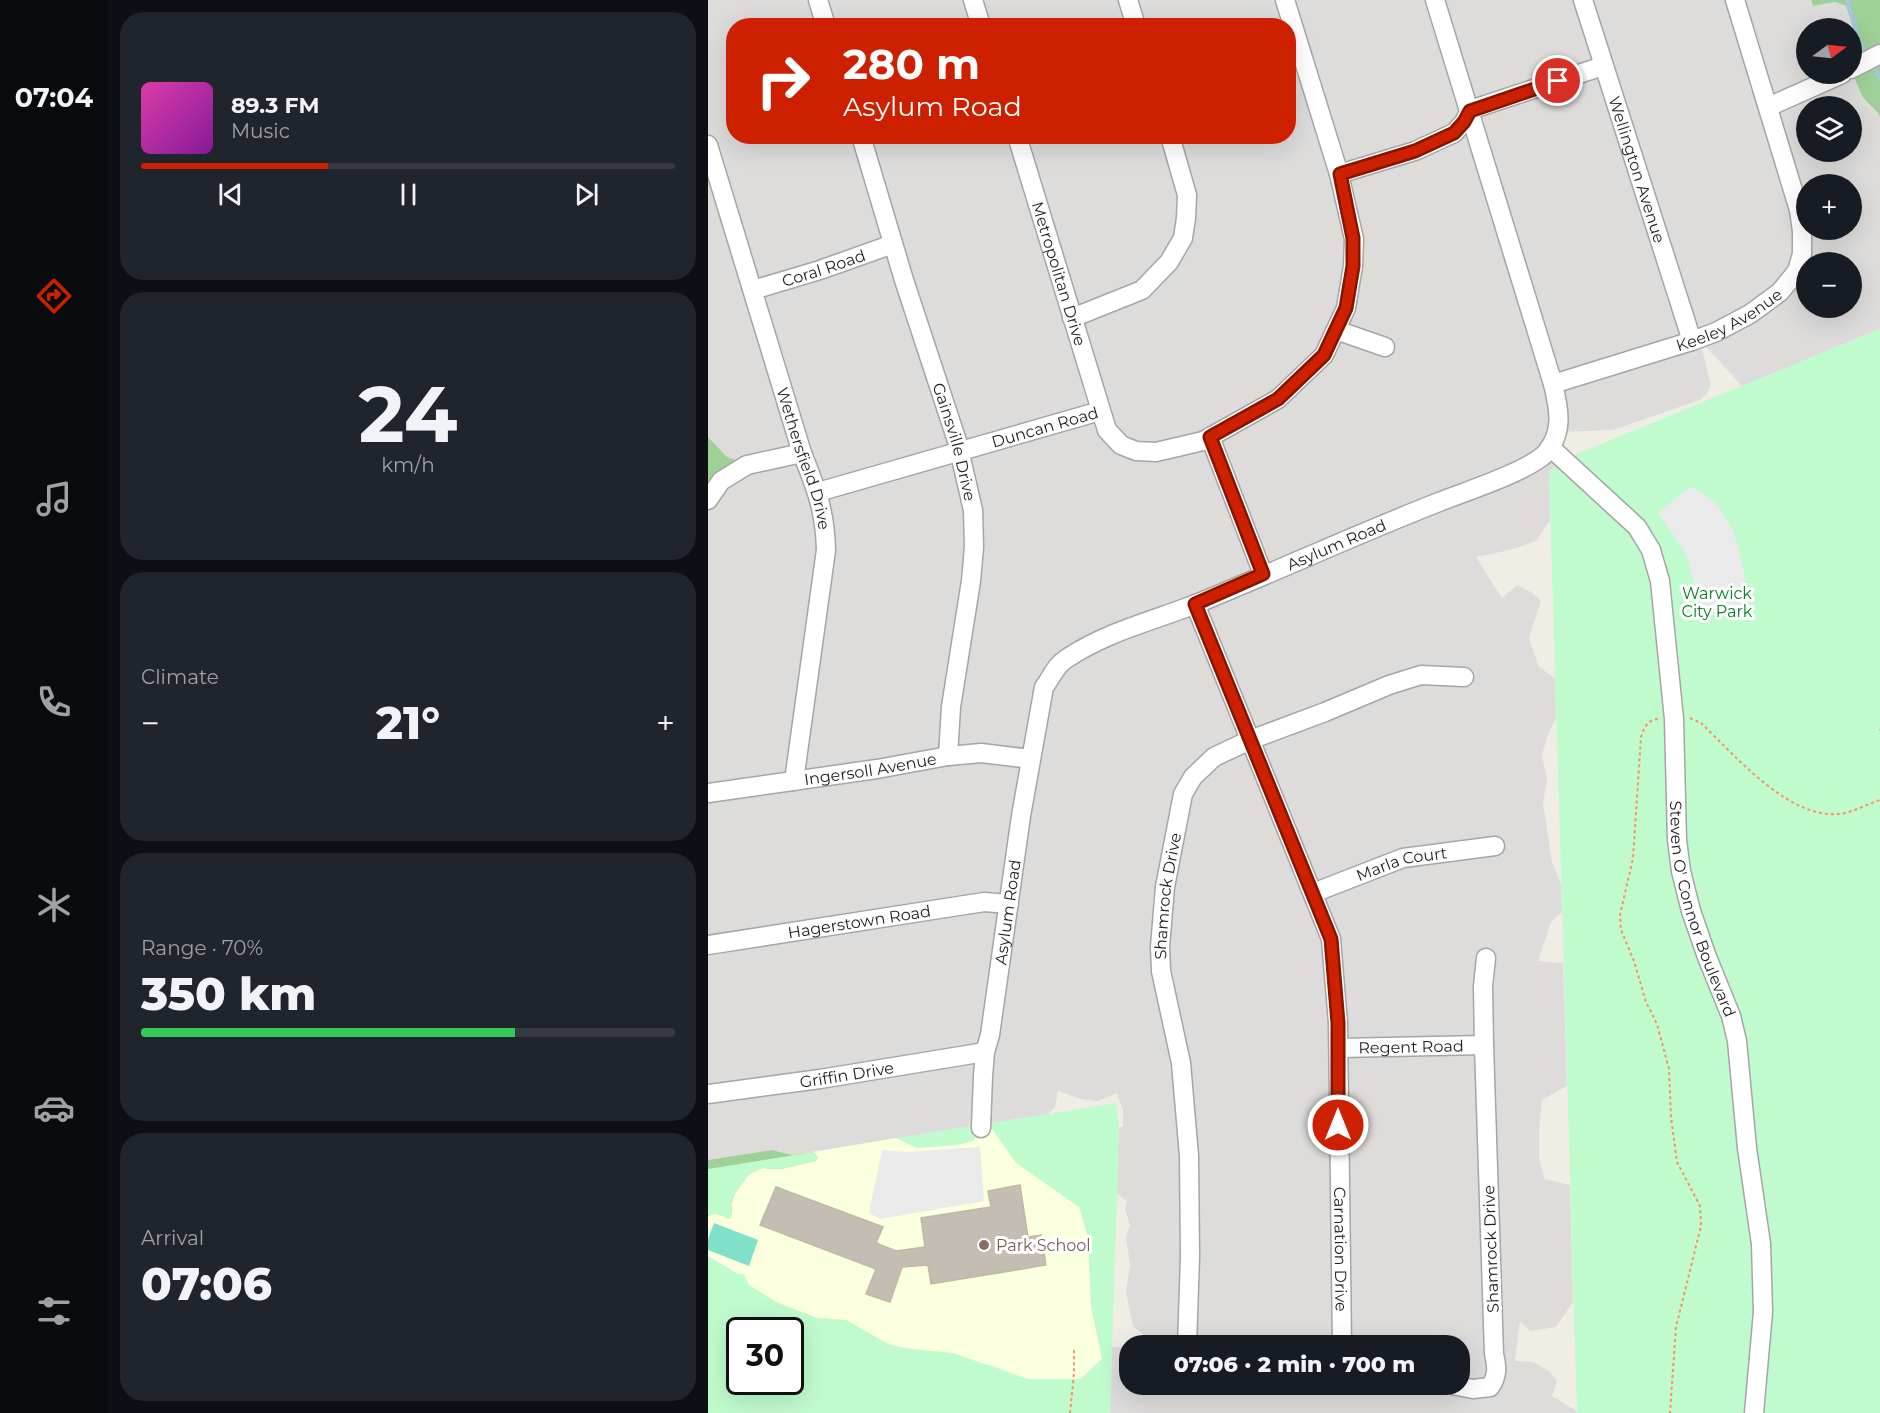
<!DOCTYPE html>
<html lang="en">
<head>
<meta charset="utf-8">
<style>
  :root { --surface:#171b24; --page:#20242c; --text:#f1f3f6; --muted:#9ea1a6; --line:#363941; --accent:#cd2000 }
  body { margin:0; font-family:Montserrat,sans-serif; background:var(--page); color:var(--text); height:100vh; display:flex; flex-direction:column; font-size:22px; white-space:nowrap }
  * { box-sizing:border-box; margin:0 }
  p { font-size:20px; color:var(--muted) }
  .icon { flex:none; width:33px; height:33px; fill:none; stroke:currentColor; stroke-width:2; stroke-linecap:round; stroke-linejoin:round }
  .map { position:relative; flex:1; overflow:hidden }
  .drawer { display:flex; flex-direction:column; gap:12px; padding:12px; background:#0d0f14; width:600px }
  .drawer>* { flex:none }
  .top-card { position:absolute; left:18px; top:18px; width:570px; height:126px; border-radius:24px; box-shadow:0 6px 24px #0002; background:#cd2000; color:#fff; overflow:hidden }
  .needle { width:39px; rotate:75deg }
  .controls { position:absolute; left:1088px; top:18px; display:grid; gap:12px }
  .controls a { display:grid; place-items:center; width:66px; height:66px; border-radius:50%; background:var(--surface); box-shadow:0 6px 24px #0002; font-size:30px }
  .speed { position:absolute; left:18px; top:1317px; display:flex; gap:12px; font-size:30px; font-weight:700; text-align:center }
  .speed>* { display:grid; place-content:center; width:78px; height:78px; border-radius:50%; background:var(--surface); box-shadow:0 6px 24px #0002; line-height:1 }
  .speed .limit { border:3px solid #111; border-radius:9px; background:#fff; color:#111 }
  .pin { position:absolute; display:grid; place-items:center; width:51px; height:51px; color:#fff; margin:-26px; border:3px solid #fff; border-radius:50%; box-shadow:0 2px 6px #0007 }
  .me { position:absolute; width:66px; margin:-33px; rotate:0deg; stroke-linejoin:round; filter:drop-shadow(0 0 4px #0008) }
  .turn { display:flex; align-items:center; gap:21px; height:126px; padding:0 18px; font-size:27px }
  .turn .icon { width:78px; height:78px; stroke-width:2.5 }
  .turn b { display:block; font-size:42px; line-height:51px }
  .big { font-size:45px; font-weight:800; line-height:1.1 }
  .drawer .tile { flex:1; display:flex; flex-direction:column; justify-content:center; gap:9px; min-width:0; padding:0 21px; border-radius:24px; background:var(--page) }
  .drawer .dial { align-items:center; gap:0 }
  .dial b { font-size:78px; line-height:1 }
  .song { display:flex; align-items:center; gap:18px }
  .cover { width:72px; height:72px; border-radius:9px; background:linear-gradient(135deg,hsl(320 70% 55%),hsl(290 70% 35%)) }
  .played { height:6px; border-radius:3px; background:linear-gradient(90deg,var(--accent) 35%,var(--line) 35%) }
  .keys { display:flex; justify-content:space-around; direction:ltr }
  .heat { display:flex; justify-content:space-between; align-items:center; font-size:33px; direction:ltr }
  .charge { height:9px; border-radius:4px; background:linear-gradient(90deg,#34c759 70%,var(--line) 0) }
  .trip { position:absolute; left:411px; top:1335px; width:351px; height:60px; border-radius:24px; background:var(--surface); box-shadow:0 6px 24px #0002; font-weight:800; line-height:60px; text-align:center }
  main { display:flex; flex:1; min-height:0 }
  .tab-bar { display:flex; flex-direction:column; width:108px; justify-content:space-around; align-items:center; background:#090b0e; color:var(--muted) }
  .tab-bar .icon { width:42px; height:42px }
  .tab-bar .on { color:var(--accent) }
  .tab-bar b { font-size:27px; color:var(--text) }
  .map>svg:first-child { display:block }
</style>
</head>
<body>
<main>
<nav class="tab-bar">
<b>07:04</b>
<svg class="icon on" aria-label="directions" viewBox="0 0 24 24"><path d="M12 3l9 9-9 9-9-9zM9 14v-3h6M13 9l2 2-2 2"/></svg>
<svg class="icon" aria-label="music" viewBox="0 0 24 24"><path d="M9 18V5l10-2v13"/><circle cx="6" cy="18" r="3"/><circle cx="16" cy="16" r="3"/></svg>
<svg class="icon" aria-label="phone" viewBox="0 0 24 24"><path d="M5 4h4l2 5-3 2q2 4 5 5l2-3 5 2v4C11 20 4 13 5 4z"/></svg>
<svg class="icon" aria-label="climate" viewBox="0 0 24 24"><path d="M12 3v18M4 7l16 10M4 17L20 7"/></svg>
<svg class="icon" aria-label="car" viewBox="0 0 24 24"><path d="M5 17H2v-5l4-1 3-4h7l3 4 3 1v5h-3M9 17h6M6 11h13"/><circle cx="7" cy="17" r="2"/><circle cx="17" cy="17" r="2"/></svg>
<svg class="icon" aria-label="filters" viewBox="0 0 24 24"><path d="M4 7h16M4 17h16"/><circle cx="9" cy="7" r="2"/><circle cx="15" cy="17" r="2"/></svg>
</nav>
<section class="drawer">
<div class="tile">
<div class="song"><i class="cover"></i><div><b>89.3 FM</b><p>Music</p></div></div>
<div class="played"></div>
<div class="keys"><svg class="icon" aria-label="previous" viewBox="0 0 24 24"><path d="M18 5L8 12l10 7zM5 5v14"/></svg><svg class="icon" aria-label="pause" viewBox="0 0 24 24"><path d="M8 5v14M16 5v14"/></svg><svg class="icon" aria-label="next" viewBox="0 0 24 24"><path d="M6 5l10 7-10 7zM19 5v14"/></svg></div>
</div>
<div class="tile dial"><b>24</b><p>km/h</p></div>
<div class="tile"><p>Climate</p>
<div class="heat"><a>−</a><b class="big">21°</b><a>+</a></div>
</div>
<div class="tile"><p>Range · 70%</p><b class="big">350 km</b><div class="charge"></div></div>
<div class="tile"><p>Arrival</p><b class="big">07:06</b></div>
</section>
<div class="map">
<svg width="1172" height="1413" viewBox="0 0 1172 1413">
  <rect width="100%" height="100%" fill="#f0eee4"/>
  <!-- residential -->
  <path fill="#dddcdb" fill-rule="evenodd" d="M0,0H1103L1105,6L1127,2L1138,6L1159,60L1154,98L1171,114L1172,119V329L1034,386L992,340L1003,386L999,393L992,400L905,430L852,432L857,461L841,471L842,520L828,541L802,550L768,557L794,598L809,585L823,592L833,601L821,638L831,667L847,678L848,718L840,735L834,755L839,779L835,803L844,862L853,884L854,912L843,922L830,961L855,963L859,1086L834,1100L831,1128V1160L837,1179L862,1185L865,1302L848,1327L822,1331L812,1321L807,1361L825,1362L841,1371L849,1381L844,1396L869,1411V1413H402L404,1347H421L422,1384H752V1346L448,1345L425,1326L418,1293L422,1265L418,1237L422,1225L417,1209L419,1201L409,1194L410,1128L415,1126V1110L409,1093L390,1101L373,1099L350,1091L347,1107L340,1114L84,1155L64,1150L0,1160V501L19,457L0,437ZM26,26H580V136H26ZM1098,28H1143V74H1098ZM1098,106H1143V152H1098ZM1098,184H1143V230H1098ZM1098,262H1143V308H1098Z"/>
  <!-- education -->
  <polygon fill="#faffde" points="273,1128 284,1129 293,1140 343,1186 371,1207 380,1237 383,1306 394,1359 372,1379 319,1379 286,1366 180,1344 138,1320 109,1318 68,1302 41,1285 30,1274 0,1256 0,1216 7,1213 24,1212 23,1205 27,1193 41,1174 54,1168 73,1169 110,1158 106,1152 188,1138 209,1148"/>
  <!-- forest -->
  <g fill="#9fd098">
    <polygon points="1103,0 1172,0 1172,119 1171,114 1155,98 1144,72 1159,60 1151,45 1138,6 1127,2 1105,6"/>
    <polygon points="0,437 19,457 38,464 0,501"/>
    <polygon points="64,1150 84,1155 106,1152 110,1158 107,1161 73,1169 54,1168 41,1174 27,1193 23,1205 24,1212 22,1219 7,1213 0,1216 0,1160"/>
  </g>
  <!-- park -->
  <g fill="#c0fbce" fill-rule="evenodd">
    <polygon points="1172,329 1172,1413 869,1413 841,471 871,453"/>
    <path d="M409,1103L411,1133L402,1413H0V1256L30,1274H36L41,1285L68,1302L109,1318L138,1320L180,1344L195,1348L245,1353L319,1379H372L394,1359L383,1306L380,1237L371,1207L308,1163L284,1129L273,1128L265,1141L249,1145L209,1148L188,1138ZM32,1330H82V1382H32Z"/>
    <polygon points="106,1152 110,1158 107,1161 73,1169 54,1168 41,1174 27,1193 23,1205 24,1212 22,1219 7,1213 0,1216 0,1169"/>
  </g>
  <!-- pitch -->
  <polygon fill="#80e1cb" points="6,1223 50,1240 41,1266 0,1250 0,1239"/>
  <!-- parking -->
  <g fill="#eaeaea">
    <polygon points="984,486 1010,505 1026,533 1036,571 1039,610 992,609 979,555 950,512"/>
    <polygon points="272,1147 276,1201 172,1219 161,1213 174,1150 197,1152"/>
  </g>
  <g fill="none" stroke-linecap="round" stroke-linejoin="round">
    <!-- stream -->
    <g stroke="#a3c8df" stroke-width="4">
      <polyline points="1139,0 1152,43 1160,55"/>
      <polyline points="1165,64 1172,79"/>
    </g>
  </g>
  <!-- building -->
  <polygon fill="#c4bdb3" stroke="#c2b7a6" stroke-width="1.5" points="312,1185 320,1237 333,1235 338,1265 223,1284 220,1265 194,1267 182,1302 158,1294 168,1269 52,1225 68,1187 175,1227 168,1243 188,1251 217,1247 213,1218 283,1207 280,1191"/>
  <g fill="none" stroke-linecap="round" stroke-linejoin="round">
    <defs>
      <g id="minor">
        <polyline points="110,0 118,26"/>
        <polyline points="265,0 273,26"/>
        <polyline points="420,0 428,26"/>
        <path id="s1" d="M875,0L984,341"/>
        <polyline points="1143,69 1172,54"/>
        <polyline points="1060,107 1134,74"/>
        <path id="s2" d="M153,136L196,280L249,441L265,510L266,547L263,581L243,707L240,756"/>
        <path id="s3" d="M309,136L399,430L413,445L428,451L448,452L495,441L570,399L616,355L638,308L645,266L646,239L631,174L577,0"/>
        <path id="s4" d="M0,145L94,453C108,488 117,510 118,550L86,781"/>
        <polyline points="631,174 707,151 746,133 756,122 762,110 895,66"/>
        <path id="s5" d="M45,290L112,270L185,244"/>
        <polyline points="364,318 434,290 461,262 475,238 478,218 479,195 462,136"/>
        <polyline points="628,330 677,347"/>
        <path id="s6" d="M845,384L984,341L1008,332L1042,314L1072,292L1089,271L1094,254V231L1091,210L1027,0"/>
        <polyline points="502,437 555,574"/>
        <path id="s7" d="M842,447L929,527L943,550L952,581L966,719L969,840L973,871L983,911L999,957L1023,1016L1029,1041L1039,1148L1053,1244L1055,1312L1046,1413"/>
        <path id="s8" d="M110,492L392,411"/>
        <polyline points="0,500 13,481 39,465 94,453"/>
        <path id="s9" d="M487,604L623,939L630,1023L634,1346"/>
        <path id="s10" d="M0,793L169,769L240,756L273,753L323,759"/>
        <path id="s11" d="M605,893L695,858L787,846"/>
        <path id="s12" d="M0,945L276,902L301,904"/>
        <path id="s13" d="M631,1048L776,1045"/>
        <path id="s14" d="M0,1094L112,1079L277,1052"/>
        <path id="s15" d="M273,1128L275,1076L277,1052L282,1035L313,816L336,687C344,677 347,666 358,659C398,632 444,621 488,604C569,571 649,534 731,502C756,492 821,471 838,453C856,432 851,409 845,384L727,0"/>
        <path id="s16" d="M479,1346L482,1257L481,1156L473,1063L453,971L452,947L457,887L475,794L485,777L506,757L542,740L617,712L681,685L713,675L756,677"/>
        <polyline points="506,1384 510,1384"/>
        <path d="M739,1384L765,1389L782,1387C790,1376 789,1367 786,1354L776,1045L775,986L778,958"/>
      </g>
    </defs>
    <!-- minor casing -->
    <use href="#minor" stroke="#a5a5a5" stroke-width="21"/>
    <!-- path -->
    <g stroke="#fe8e67" stroke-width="2" stroke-dasharray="3 3" stroke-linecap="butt">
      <path d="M982,718L993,723C1028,756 1084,824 1137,813C1149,810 1160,804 1172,800"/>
      <path d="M950,719C939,720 936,728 933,737L925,858L912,915L913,930L926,961L938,1002L949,1024L961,1069L963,1117L969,1162L992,1206L993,1226L968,1327L962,1413"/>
      <polyline points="1172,729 1172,730"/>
      <polyline points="362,1413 366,1373 366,1348"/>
    </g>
    <!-- minor -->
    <use href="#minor" stroke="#fff" stroke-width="18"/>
  </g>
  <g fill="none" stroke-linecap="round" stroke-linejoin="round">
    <defs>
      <polyline id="route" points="630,1125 630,1023 623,939 487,604 555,574 502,437 570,399 616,355 638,308 645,266 645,238 632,174 707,151 746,133 756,122 762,111 850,81"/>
    </defs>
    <!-- route casing -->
    <use href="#route" stroke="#851500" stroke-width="15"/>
    <!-- route -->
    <use href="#route" stroke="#cd2000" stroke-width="10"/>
  </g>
  <!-- markers -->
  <circle fill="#8d6e63" stroke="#fff" stroke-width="2" cx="276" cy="1245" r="6"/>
  <g text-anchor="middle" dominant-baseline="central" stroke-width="6" stroke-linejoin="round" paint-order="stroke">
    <!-- street labels -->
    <g font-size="16" fill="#1e1e1e" stroke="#fff">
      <text stroke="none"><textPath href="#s1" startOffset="178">Wellington Avenue</textPath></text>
      <text stroke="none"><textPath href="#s5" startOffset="74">Coral Road</textPath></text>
      <text stroke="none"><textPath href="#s3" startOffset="144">Metropolitan Drive</textPath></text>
      <text stroke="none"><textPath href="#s6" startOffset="188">Keeley Avenue</textPath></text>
      <text stroke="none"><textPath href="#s8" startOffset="236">Duncan Road</textPath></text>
      <text stroke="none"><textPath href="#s2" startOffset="320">Gainsville Drive</textPath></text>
      <text stroke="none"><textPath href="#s4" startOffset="328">Wethersfield Drive</textPath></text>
      <text stroke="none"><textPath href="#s15" startOffset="776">Asylum Road</textPath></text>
      <text stroke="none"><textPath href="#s10" startOffset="164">Ingersoll Avenue</textPath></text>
      <text stroke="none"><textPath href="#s11" startOffset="94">Marla Court</textPath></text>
      <text stroke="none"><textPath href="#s16" startOffset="453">Shamrock Drive</textPath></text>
      <text stroke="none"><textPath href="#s7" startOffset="510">Steven O' Connor Boulevard</textPath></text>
      <text stroke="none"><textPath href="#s15" startOffset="218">Asylum Road</textPath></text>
      <text stroke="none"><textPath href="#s12" startOffset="153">Hagerstown Road</textPath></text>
      <text stroke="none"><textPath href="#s13" startOffset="72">Regent Road</textPath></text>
      <text stroke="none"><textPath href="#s14" startOffset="140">Griffin Drive</textPath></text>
      <text stroke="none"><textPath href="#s9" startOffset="672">Carnation Drive</textPath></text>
      <text transform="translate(783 1249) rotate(-92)">Shamrock Drive</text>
    </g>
    <!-- park labels -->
    <g font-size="16" fill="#088025" stroke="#fff">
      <text x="1009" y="593">Warwick<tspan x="1009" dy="18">City Park</tspan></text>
    </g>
    <!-- education labels -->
    <g font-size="16" fill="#785e54" stroke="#fff" text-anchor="start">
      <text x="288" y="1245">Park School</text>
    </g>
  </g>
</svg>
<div class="controls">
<a><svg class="needle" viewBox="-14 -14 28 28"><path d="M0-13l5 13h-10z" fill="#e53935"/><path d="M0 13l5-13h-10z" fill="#9ea1a6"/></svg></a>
<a><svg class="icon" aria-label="layers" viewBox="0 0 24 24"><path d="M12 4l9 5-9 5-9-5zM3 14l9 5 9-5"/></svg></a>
<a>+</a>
<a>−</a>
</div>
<div class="speed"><div class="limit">30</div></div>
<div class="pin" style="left:850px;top:81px;background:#d93025"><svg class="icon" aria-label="arrive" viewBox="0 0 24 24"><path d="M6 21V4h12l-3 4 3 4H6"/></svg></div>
<svg class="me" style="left:630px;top:1125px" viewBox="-20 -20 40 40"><circle r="17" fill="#cd2000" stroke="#fff" stroke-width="3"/><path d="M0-11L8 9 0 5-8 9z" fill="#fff"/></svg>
<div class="trip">07:06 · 2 min · 700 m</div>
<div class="top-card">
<div class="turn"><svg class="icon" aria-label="right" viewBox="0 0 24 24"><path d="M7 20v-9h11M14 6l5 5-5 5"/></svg><div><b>280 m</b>Asylum Road</div></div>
</div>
</div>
</main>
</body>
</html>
